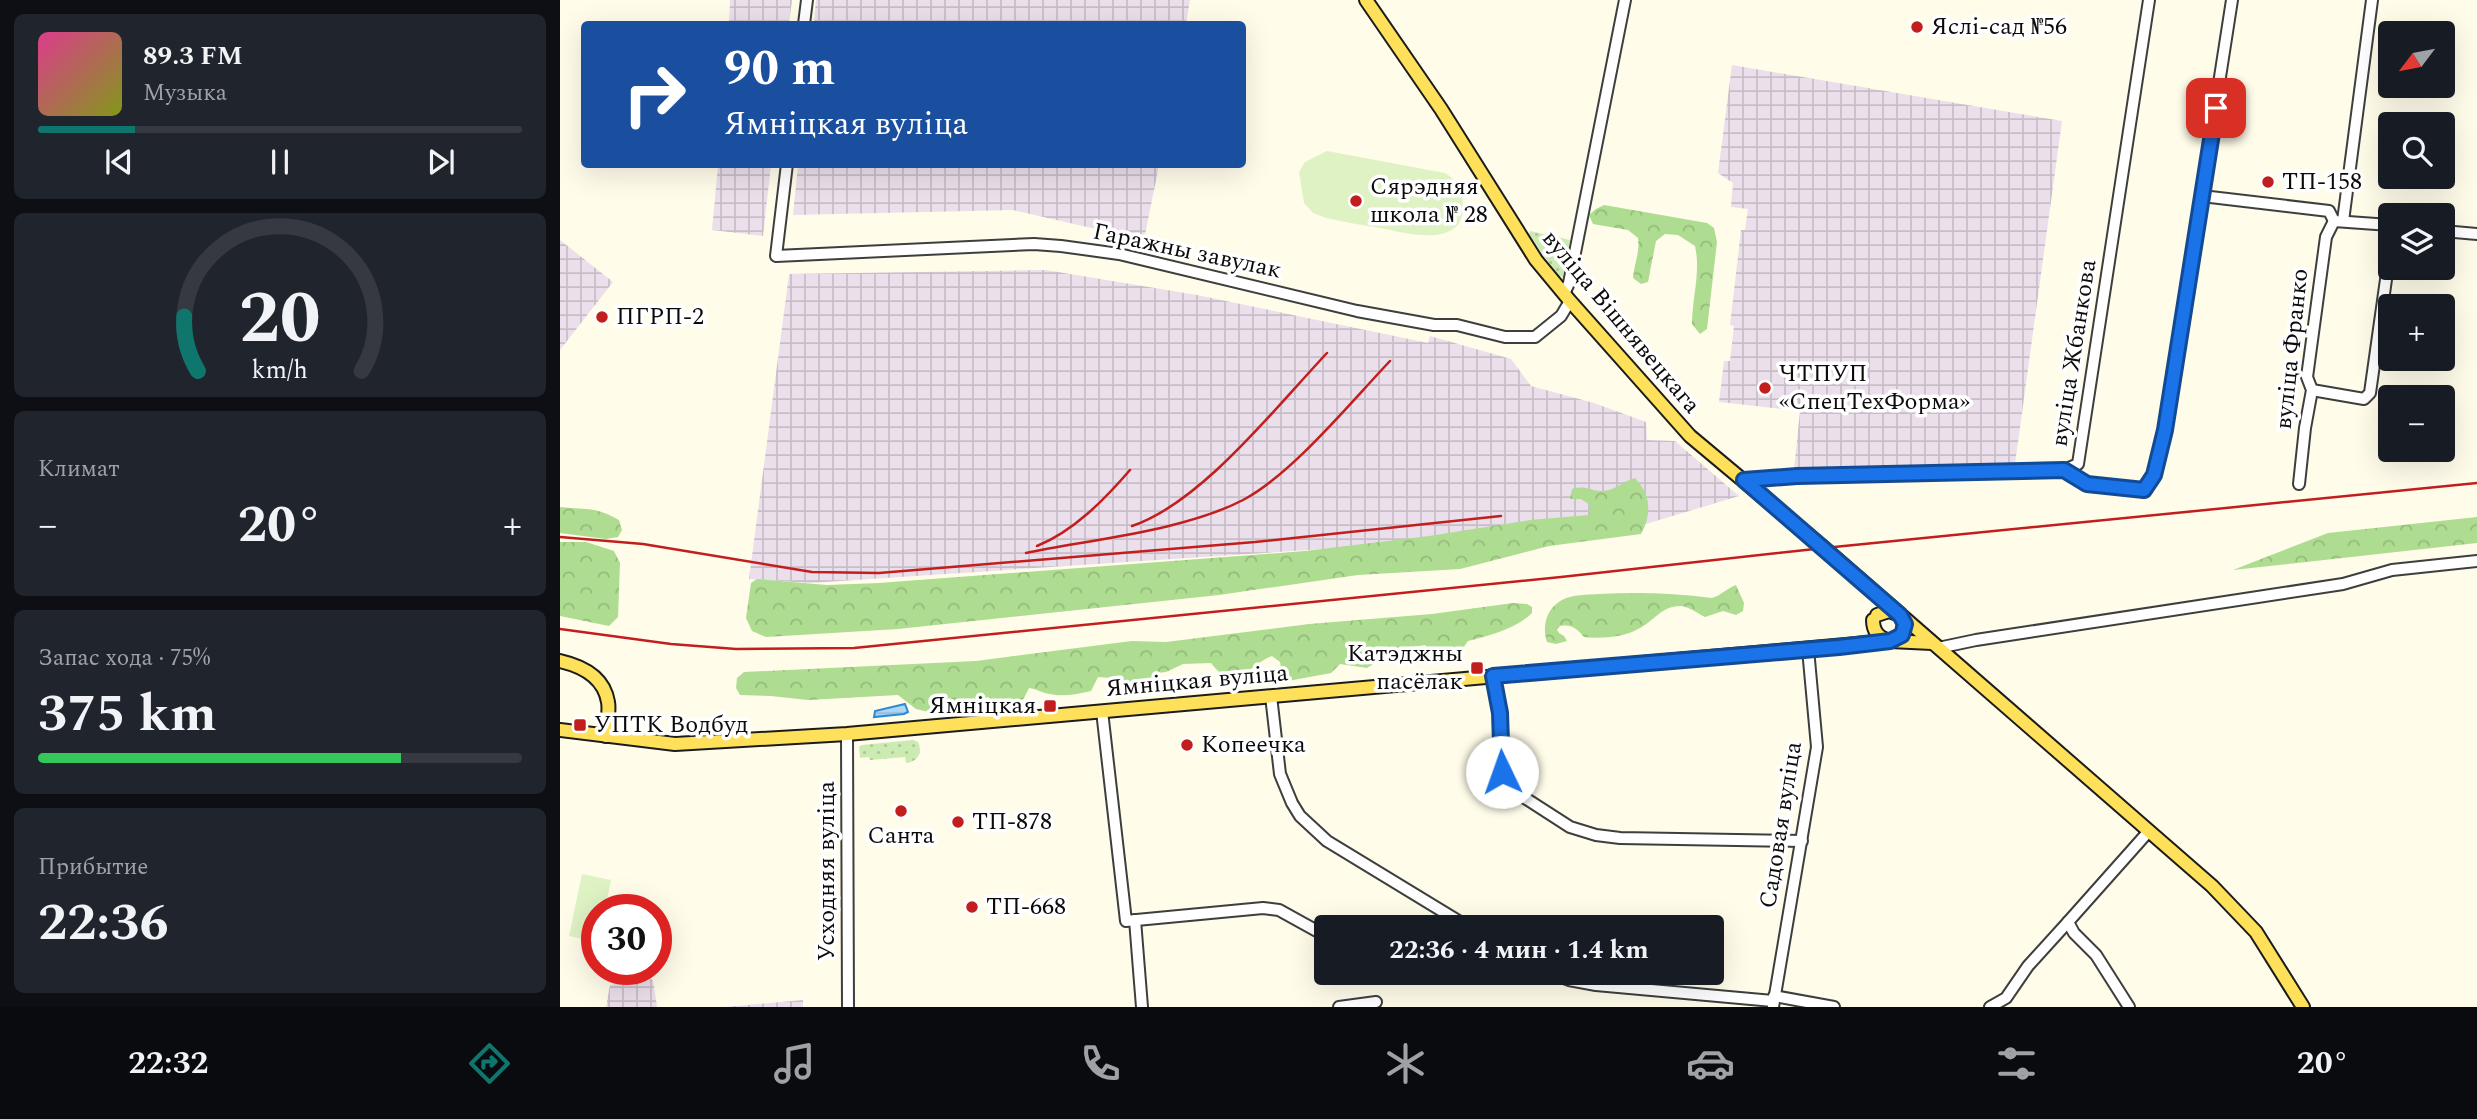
<!DOCTYPE html>
<html lang="ru">
<head>
<meta charset="utf-8">
<style>
  :root { --surface:#171b24; --page:#20242c; --text:#f1f3f6; --muted:#9ea1a6; --line:#363941; --accent:#0f766e }
  body { margin:0; font-family:Spectral,serif; background:var(--page); color:var(--text); height:100vh; display:flex; flex-direction:column; font-size:26px; white-space:nowrap }
  * { box-sizing:border-box; margin:0 }
  p { font-size:23px; color:var(--muted) }
  .icon { flex:none; width:38px; height:38px; fill:none; stroke:currentColor; stroke-width:2; stroke-linecap:round; stroke-linejoin:round }
  .map { position:relative; flex:1; overflow:hidden }
  .drawer { display:flex; flex-direction:column; gap:14px; padding:14px; background:#0d0f14; width:560px }
  .drawer>* { flex:none }
  .hud { position:absolute; left:21px; top:21px; width:665px; height:147px; border-radius:7px; box-shadow:0 7px 28px #0002; background:#1a4fa0; color:#fff; overflow:hidden }
  .needle { width:46px; rotate:238deg }
  .controls { position:absolute; left:1818px; top:21px; display:grid; gap:14px }
  .controls a { display:grid; place-items:center; width:77px; height:77px; border-radius:7px; background:var(--surface); box-shadow:0 7px 28px #0002; font-size:35px }
  .speed { position:absolute; left:21px; top:894px; display:flex; gap:14px; font-size:35px; font-weight:700; text-align:center }
  .speed>* { display:grid; place-content:center; width:91px; height:91px; border-radius:50%; background:var(--surface); box-shadow:0 7px 28px #0002; line-height:1 }
  .speed .limit { border:10px solid #d22; background:#fff; color:#111 }
  .pin { position:absolute; display:grid; place-items:center; width:60px; height:60px; color:#fff; margin:-30px; border-radius:14px; box-shadow:0 4px 10px #0006 }
  .me { position:absolute; width:77px; margin:-38px; rotate:357deg; stroke-linejoin:round; filter:drop-shadow(0 0 5px #0008) }
  .turn { display:flex; align-items:center; gap:24px; height:147px; padding:0 28px; font-size:32px }
  .turn .icon { width:91px; height:91px; stroke-width:2.5 }
  .turn b { display:block; font-size:49px; line-height:60px }
  .big { font-size:52px; font-weight:700; line-height:1.1 }
  .drawer .widget { flex:1; display:flex; flex-direction:column; justify-content:center; gap:10px; min-width:0; padding:0 24px; border-radius:10px; background:var(--page) }
  .drawer .dial { align-items:center; gap:0 }
  .dial svg { height:182px; overflow:visible; fill:none; stroke:var(--line); stroke-width:7; stroke-linecap:round; text-anchor:middle }
  .dial text { fill:var(--text); stroke:none }
  .song { display:flex; align-items:center; gap:21px }
  .cover { width:84px; height:84px; border-radius:10px; background:linear-gradient(135deg,hsl(330 70% 55%),hsl(70 70% 35%)) }
  .played { height:7px; border-radius:4px; background:linear-gradient(90deg,var(--accent) 20%,var(--line) 20%) }
  .keys { display:flex; justify-content:space-around; direction:ltr }
  .heat { display:flex; justify-content:space-between; align-items:center; font-size:38px; direction:ltr }
  .charge { height:10px; border-radius:5px; background:linear-gradient(90deg,#34c759 75%,var(--line) 0) }
  .trip { position:absolute; left:754px; top:915px; width:410px; height:70px; border-radius:7px; background:var(--surface); box-shadow:0 7px 28px #0002; font-weight:700; line-height:70px; text-align:center }
  .menu { display:flex; height:112px; justify-content:space-around; align-items:center; background:#090b0e; color:var(--muted) }
  .menu .icon { width:49px; height:49px }
  .menu .active { color:var(--accent) }
  .menu b { font-size:32px; color:var(--text) }
  main { display:flex; flex:1; min-height:0 }
  .map>svg:first-child { display:block }
</style>
</head>
<body>
<main>
<section class="drawer">
<div class="widget">
<div class="song"><i class="cover"></i><div><b>89.3 FM</b><p>Музыка</p></div></div>
<div class="played"></div>
<div class="keys"><svg class="icon" aria-label="previous" viewBox="0 0 24 24"><path d="M18 5L8 12l10 7zM5 5v14"/></svg><svg class="icon" aria-label="pause" viewBox="0 0 24 24"><path d="M8 5v14M16 5v14"/></svg><svg class="icon" aria-label="next" viewBox="0 0 24 24"><path d="M6 5l10 7-10 7zM19 5v14"/></svg></div>
</div>
<div class="widget dial"><svg viewBox="0 0 100 80">
<path d="M14 69A42 42 0 1 1 86 69"/>
<path d="M14 69A42 42 0 0 1 8 45" stroke="#0f766e"/>
<text x="50" y="56" font-size="32" font-weight="700">20</text>
<text x="50" y="72" font-size="11">km/h</text>
</svg></div>
<div class="widget"><p>Климат</p>
<div class="heat"><a>−</a><b class="big">20°</b><a>+</a></div>
</div>
<div class="widget"><p>Запас хода · 75%</p><b class="big">375 km</b><div class="charge"></div></div>
<div class="widget"><p>Прибытие</p><b class="big">22:36</b></div>
</section>
<div class="map">
<svg width="1917" height="1007" viewBox="0 0 1917 1007">
  <defs>
    <pattern id="industrial-grid" width="8" height="8" patternUnits="userSpaceOnUse" patternTransform="scale(1.75)"><rect width="8" height="8" fill="#eadfeb"/><path d="M0 4h8M4 0v8" fill="none" stroke="#c7bec8"/></pattern>
    <pattern id="grass-dots" width="8" height="8" patternUnits="userSpaceOnUse" patternTransform="scale(1.75)"><rect width="8" height="8" fill="#ccebb2"/><path d="M2 2h.1M6 6h.1" fill="none" stroke="#aec898" stroke-width="1.8" stroke-linecap="round"/></pattern>
    <pattern id="forest-crowns" width="20" height="18" patternUnits="userSpaceOnUse" patternTransform="scale(1.75)"><rect width="20" height="18" fill="#aedc90"/><path d="M2 6a3 3 0 1 1 6 0M12 15a3 3 0 1 1 6 0" fill="none" stroke="#94bb7b"/></pattern>
    <pattern id="water-rules" width="6" height="5" patternUnits="userSpaceOnUse" patternTransform="scale(1.75)"><rect width="6" height="5" fill="#abd8f9"/><path d="M0 2.5h6" fill="none" stroke="#92b8d4"/></pattern>
  </defs>
  <rect width="100%" height="100%" fill="#fffcea"/>
  <!-- industrial -->
  <g fill="url(#industrial-grid)">
    <polygon points="170,0 232,0 229,24 169,24"/>
    <polygon points="256,0 630,0 626,24 254,24"/>
    <polygon points="1172,65 1502,121 1455,464 1234,469 1240,411 1159,402 1164,361 1170,361 1174,326 1170,325 1181,230 1185,230 1188,209 1171,207 1173,183 1158,173"/>
    <polygon points="158,165 211,165 203,236 152,230"/>
    <polygon points="238,165 238,164 599,165 584,240 453,210 233,215"/>
    <polygon points="0,240 53,282 0,350"/>
    <polygon points="486,270 637,295 868,343 870,336 951,359 971,386 1034,403 1086,422 1087,440 1115,441 1179,496 1086,524 915,539 250,583 189,579 229,274"/>
    <polygon points="86,977 93,980 97,1007 46,1007 50,985"/>
    <polygon points="243,1000 243,1007 164,1007"/>
  </g>
  <!-- grass -->
  <g fill="url(#grass-dots)">
    <polygon points="970,231 1010,240 1003,277 998,276 969,234"/>
    <path d="M353,740L358,742C363,752 358,762 346,763L345,757L310,760L309,757L300,758L299,747L302,745Z"/>
  </g>
  <!-- forest -->
  <g fill="url(#forest-crowns)">
    <path d="M1044,205L1147,223L1154,228L1157,242L1147,329L1140,334L1132,324C1132,298 1141,272 1135,246L1118,235L1105,234L1096,241L1088,282L1081,284L1073,278C1074,264 1080,253 1078,238L1068,230L1033,224L1029,215L1036,209Z"/>
    <path d="M1075,478C1091,495 1092,514 1081,534L989,546L900,569L798,575L659,595L338,629L206,637L192,631L186,618L191,583L197,579L267,585L319,583L745,551L869,536L970,520L1029,515L1030,505L1021,499H1010L1012,489C1026,485 1028,490 1041,491C1053,492 1063,481 1075,478Z"/>
    <path d="M0,507C26,510 34,506 59,520L62,530L58,537L46,539L0,533Z"/>
    <polygon points="1917,517 1917,543 1673,570 1768,533"/>
    <polygon points="0,542 26,542 54,551 60,563 58,617 49,626 0,616"/>
    <path d="M1176,585L1184,603L1183,611L1176,615L1163,611L1145,617C1137,613 1128,606 1120,606C1101,606 1095,621 1078,629C1064,637 1041,639 1024,637C1017,629 1012,624 1000,626L997,630L999,633L1004,636L1007,641L996,644L987,642C982,626 986,609 1002,600C1013,594 1027,595 1039,594C1077,592 1114,593 1152,598C1162,595 1167,588 1176,585Z"/>
    <path d="M953,603L967,604L972,607V613C957,628 928,636 908,641L901,651L889,659L873,655L865,645L853,647L847,661L815,663L807,668L780,664L771,673L728,681L722,673L720,662L712,656C686,666 676,696 651,663L623,664L606,672L596,673L592,683L583,687L575,683L556,685L551,678L538,677L531,691C518,694 503,697 490,694C482,693 477,689 469,688L464,698L455,706L438,705L428,697L419,700L413,708H394L384,702L369,712L356,709L338,695L248,700L211,696L180,695L176,688L177,678L184,672L416,661L572,641L606,642L749,624L872,614Z"/>
    <path d="M89,902C102,913 107,935 96,950V910H75L82,904Z"/>
  </g>
  <!-- pitch -->
  <g fill="#dff2c4">
    <path d="M767,151L885,173C896,179 902,190 903,204C906,250 845,233 820,228C802,225 784,222 766,218L753,213L744,203L739,172L745,162Z"/>
    <polygon points="22,874 51,880 45,910 37,910 37,942 9,936"/>
  </g>
  <!-- water -->
  <polygon fill="url(#water-rules)" stroke="#2e89d4" stroke-width="2" points="345,704 348,712 344,714 314,717 315,711"/>
  <g fill="none" stroke-linecap="round" stroke-linejoin="round">
    <defs>
      <g id="minor">
        <polyline points="244,24 247,0"/>
        <polyline points="227,164 216,256 474,244 501,246 559,254 797,311 874,325 897,325 945,337 975,337 1001,316 1010,301"/>
        <polyline points="1642,196 1769,211 1774,221 1830,225"/>
        <polyline points="1783,221 1812,0"/>
        <polyline points="1883,231 1917,234"/>
        <polyline points="1004,294 1009,283 1065,0"/>
        <polyline points="1752,390 1804,399 1810,393 1830,251"/>
        <polyline points="1504,470 1527,484 1585,490 1594,475 1605,430 1672,0"/>
        <polyline points="1184,480 1237,476 1504,470 1518,464 1589,0"/>
        <polyline points="1739,484 1745,428 1752,390 1747,377 1766,237 1774,221"/>
        <polyline points="1378,648 1416,640 1783,584 1832,570 1917,561"/>
        <polyline points="933,676 940,714 940,767 954,791 1010,827 1036,835 1060,838 1242,841"/>
        <polyline points="711,696 720,774 732,803 740,816 767,841 910,928"/>
        <polyline points="542,711 566,921 703,908 719,910 766,936"/>
        <polyline points="287,734 288,1007"/>
        <polyline points="575,920 582,1007"/>
        <polyline points="990,973 1009,980 1036,985 1213,1001"/>
        <polyline points="1214,996 1274,1007"/>
        <polyline points="779,1007 816,1002"/>
        <polyline points="1213,1007 1257,747 1248,649"/>
        <polyline points="1430,1007 1446,998 1468,966 1508,922"/>
        <polyline points="1569,1007 1536,955 1514,933 1508,922 1589,831"/>
      </g>
      <g id="major">
        <polyline points="806,0 881,109 976,260 1010,301 1130,436 1264,548 1652,886 1696,932 1743,1007"/>
        <path d="M1313,620C1313,632 1319,638 1330,641L1342,635L1344,624L1340,615L1329,611L1317,615"/>
        <path d="M0,661C22,666 44,677 48,702C50,712 46,726 46,736"/>
        <polyline points="0,730 115,744 287,734 1330,641 1372,643"/>
      </g>
    </defs>
    <!-- minor casing -->
    <use href="#minor" stroke="#3e3e3e" stroke-width="14"/>
    <!-- major casing -->
    <use href="#major" stroke="#1c1c1c" stroke-width="16"/>
    <!-- minor -->
    <use href="#minor" stroke="#fff" stroke-width="10"/>
    <!-- major -->
    <use href="#major" stroke="#ffe05a" stroke-width="12"/>
    <!-- rail -->
    <g stroke="#c21e1d" stroke-width="2.5">
      <path d="M572,526C641,503 716,407 767,353"/>
      <polyline points="0,537 83,544 252,572 319,573 695,542 941,516"/>
      <path d="M477,546C514,531 545,499 570,470"/>
      <path d="M466,553C533,539 623,531 683,500C732,474 790,403 830,361"/>
      <polyline points="0,629 111,644 176,649 294,648 1001,577 1264,548 1917,483"/>
    </g>
  </g>
  <g fill="none" stroke-linecap="round" stroke-linejoin="round">
    <defs>
      <polyline id="route" points="942,772 940,713 933,676 1279,647 1330,641 1342,635 1345,624 1340,615 1184,480 1237,476 1504,470 1527,484 1584,490 1594,475 1605,430 1656,108"/>
    </defs>
    <!-- route casing -->
    <use href="#route" stroke="#114b97" stroke-width="18"/>
    <!-- route -->
    <use href="#route" stroke="#1a73e8" stroke-width="12"/>
  </g>
  <!-- markers -->
  <g fill="#c21e1d" stroke="#fff" stroke-width="2.5">
    <circle cx="1357" cy="27" r="7"/>
    <circle cx="1708" cy="182" r="7"/>
    <circle cx="796" cy="201" r="7"/>
    <circle cx="42" cy="317" r="7"/>
    <circle cx="1205" cy="388" r="7"/>
    <rect x="910" y="661" width="14" height="14" rx="3.5"/>
    <rect x="483" y="699" width="14" height="14" rx="3.5"/>
    <rect x="13" y="718" width="14" height="14" rx="3.5"/>
    <circle cx="627" cy="745" r="7"/>
    <circle cx="341" cy="811" r="7"/>
    <circle cx="398" cy="822" r="7"/>
    <circle cx="412" cy="907" r="7"/>
  </g>
  <g text-anchor="middle" dominant-baseline="central" stroke-width="7" stroke-linejoin="round" paint-order="stroke">
    <!-- poi labels -->
    <g font-size="24" fill="#0b0b0b" stroke="#fff" text-anchor="start">
      <text x="1371" y="27">Яслі-сад №56</text>
      <text x="1722" y="182">ТП-158</text>
      <text x="810" y="187">Сярэдняя<tspan x="810" dy="28">школа № 28</tspan></text>
      <text x="56" y="317">ПГРП-2</text>
      <text x="1219" y="374">ЧТПУП<tspan x="1219" dy="28">«СпецТехФорма»</tspan></text>
      <text x="903" y="654" text-anchor="end">Катэджны<tspan x="903" dy="28">пасёлак</tspan></text>
      <text x="476" y="706" text-anchor="end">Ямніцкая</text>
      <text x="34" y="725">УПТК Водбуд</text>
      <text x="641" y="745">Копеечка</text>
      <text x="412" y="822">ТП-878</text>
      <text x="341" y="836" text-anchor="middle">Санта</text>
      <text x="426" y="907">ТП-668</text>
    </g>
    <!-- street labels -->
    <g font-size="24" fill="#0b0b0b" stroke="#fff">
      <text transform="translate(627 251) rotate(12)">Гаражны завулак</text>
      <text transform="translate(1061 322) rotate(50)">вуліца Вішнявецкага</text>
      <text transform="translate(1732 349) rotate(-84)">вуліца Франко</text>
      <text transform="translate(1514 353) rotate(-81)">вуліца Жбанкова</text>
      <text transform="translate(637 681) rotate(-5)">Ямніцкая вуліца</text>
      <text transform="translate(1221 825) rotate(-81)">Садовая вуліца</text>
      <text transform="translate(267 871) rotate(-90)">Усходняя вуліца</text>
    </g>
  </g>
</svg>
<div class="controls">
<a><svg class="needle" viewBox="-14 -14 28 28"><path d="M0-13l5 13h-10z" fill="#e53935"/><path d="M0 13l5-13h-10z" fill="#9ea1a6"/></svg></a>
<a><svg class="icon" aria-label="search" viewBox="0 0 24 24"><circle cx="10" cy="10" r="6"/><path d="M15 15l6 6"/></svg></a>
<a><svg class="icon" aria-label="layers" viewBox="0 0 24 24"><path d="M12 4l9 5-9 5-9-5zM3 14l9 5 9-5"/></svg></a>
<a>+</a>
<a>−</a>
</div>
<div class="speed"><div class="limit">30</div></div>
<div class="pin" style="left:1656px;top:108px;background:#d93025"><svg class="icon" aria-label="arrive" viewBox="0 0 24 24"><path d="M6 21V4h12l-3 4 3 4H6"/></svg></div>
<svg class="me" style="left:942px;top:772px" viewBox="-20 -20 40 40"><circle r="19" fill="#fff"/><path d="M0-13L10 11 0 6-10 11z" fill="#1a73e8"/></svg>
<div class="trip">22:36 · 4 мин · 1.4 km</div>
<div class="hud">
<div class="turn"><svg class="icon" aria-label="right" viewBox="0 0 24 24"><path d="M7 20v-9h11M14 6l5 5-5 5"/></svg><div><b>90 m</b>Ямніцкая вуліца</div></div>
</div>
</div>
</main>
<nav class="menu">
<b>22:32</b>
<svg class="icon active" aria-label="directions" viewBox="0 0 24 24"><path d="M12 3l9 9-9 9-9-9zM9 14v-3h6M13 9l2 2-2 2"/></svg>
<svg class="icon" aria-label="music" viewBox="0 0 24 24"><path d="M9 18V5l10-2v13"/><circle cx="6" cy="18" r="3"/><circle cx="16" cy="16" r="3"/></svg>
<svg class="icon" aria-label="phone" viewBox="0 0 24 24"><path d="M5 4h4l2 5-3 2q2 4 5 5l2-3 5 2v4C11 20 4 13 5 4z"/></svg>
<svg class="icon" aria-label="climate" viewBox="0 0 24 24"><path d="M12 3v18M4 7l16 10M4 17L20 7"/></svg>
<svg class="icon" aria-label="car" viewBox="0 0 24 24"><path d="M5 17H2v-5l4-1 3-4h7l3 4 3 1v5h-3M9 17h6M6 11h13"/><circle cx="7" cy="17" r="2"/><circle cx="17" cy="17" r="2"/></svg>
<svg class="icon" aria-label="filters" viewBox="0 0 24 24"><path d="M4 7h16M4 17h16"/><circle cx="9" cy="7" r="2"/><circle cx="15" cy="17" r="2"/></svg>
<b>20°</b>
</nav>
</body>
</html>
